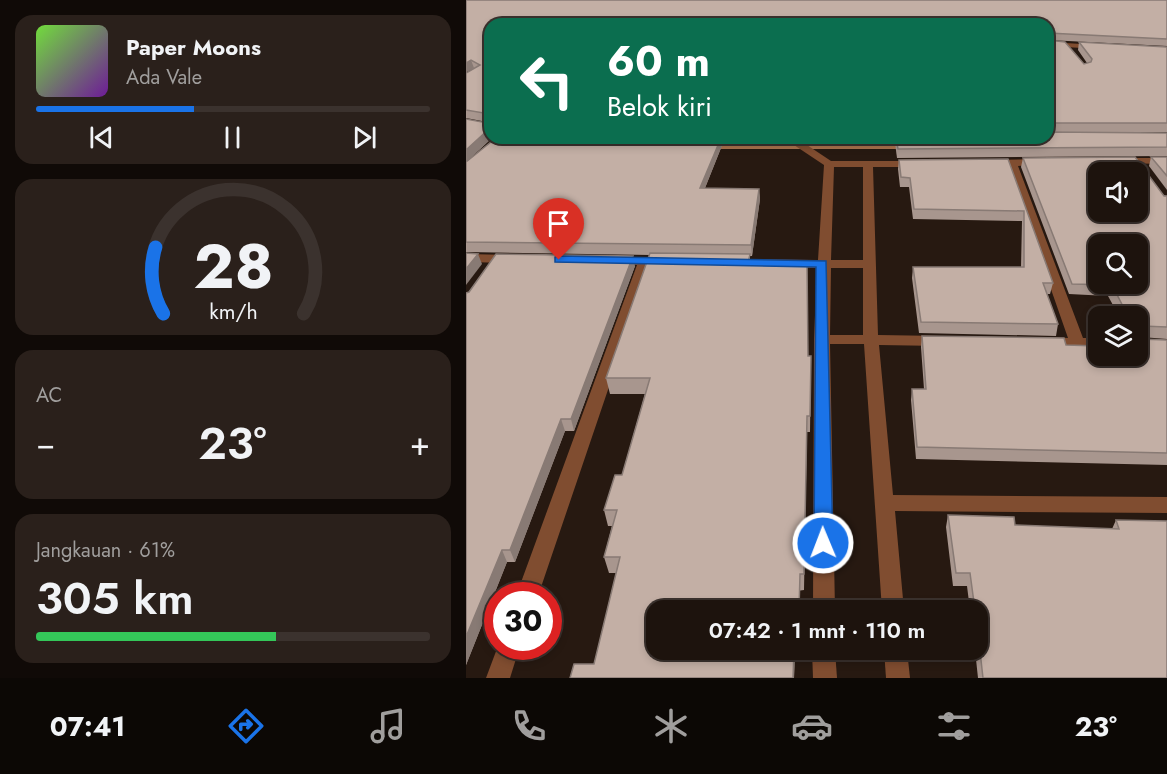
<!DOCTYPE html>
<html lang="id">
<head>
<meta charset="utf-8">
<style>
  :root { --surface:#1d130d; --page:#2a201b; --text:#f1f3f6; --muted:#a09e9d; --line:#3b322e; --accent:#1a73e8 }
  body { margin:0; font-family:Jost,sans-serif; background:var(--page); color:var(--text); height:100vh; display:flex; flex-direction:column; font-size:22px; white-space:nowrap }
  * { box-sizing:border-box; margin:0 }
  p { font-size:20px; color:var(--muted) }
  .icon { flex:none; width:33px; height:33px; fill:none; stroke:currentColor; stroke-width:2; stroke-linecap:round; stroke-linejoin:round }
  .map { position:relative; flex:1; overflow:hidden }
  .details { display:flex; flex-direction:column; gap:15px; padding:15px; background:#100a07; width:466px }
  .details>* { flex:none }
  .guide { position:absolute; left:18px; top:18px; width:570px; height:126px; border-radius:18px; box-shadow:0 3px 9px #0003,0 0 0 2px var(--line); background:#0b6e4f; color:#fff; overflow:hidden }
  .fabs { position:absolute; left:622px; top:162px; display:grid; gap:12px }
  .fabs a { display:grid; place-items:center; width:60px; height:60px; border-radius:12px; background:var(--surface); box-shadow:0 3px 9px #0003,0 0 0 2px var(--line); font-size:30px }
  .speed { position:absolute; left:18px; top:582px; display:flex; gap:12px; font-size:30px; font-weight:700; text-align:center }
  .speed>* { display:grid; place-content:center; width:78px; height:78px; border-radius:50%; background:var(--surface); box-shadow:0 3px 9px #0003,0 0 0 2px var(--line); line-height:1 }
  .speed .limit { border:9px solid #d22; background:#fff; color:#111 }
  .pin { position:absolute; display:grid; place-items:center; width:51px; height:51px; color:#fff; margin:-62px -26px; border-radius:50% 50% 50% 0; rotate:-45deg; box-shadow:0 0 6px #0007 }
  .pin .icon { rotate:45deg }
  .me { position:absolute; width:66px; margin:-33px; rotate:359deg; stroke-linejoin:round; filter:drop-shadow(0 0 4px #0008) }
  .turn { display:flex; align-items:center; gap:21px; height:126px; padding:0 24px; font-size:27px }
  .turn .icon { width:78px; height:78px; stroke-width:2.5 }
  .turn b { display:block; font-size:42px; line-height:51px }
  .big { font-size:45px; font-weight:600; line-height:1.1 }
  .details .tile { flex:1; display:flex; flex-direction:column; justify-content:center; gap:9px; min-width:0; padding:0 21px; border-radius:18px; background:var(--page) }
  .details .dial { align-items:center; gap:0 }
  .dial svg { height:156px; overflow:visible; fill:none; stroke:var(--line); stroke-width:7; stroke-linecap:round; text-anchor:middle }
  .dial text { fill:var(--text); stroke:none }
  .song { display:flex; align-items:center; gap:18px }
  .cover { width:72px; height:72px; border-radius:9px; background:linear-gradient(135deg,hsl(100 70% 55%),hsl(280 70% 35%)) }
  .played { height:6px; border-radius:3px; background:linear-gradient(90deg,var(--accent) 40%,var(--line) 40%) }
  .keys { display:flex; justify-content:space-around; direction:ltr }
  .heat { display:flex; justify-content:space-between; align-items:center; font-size:33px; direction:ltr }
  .charge { height:9px; border-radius:4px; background:linear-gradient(90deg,#34c759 61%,var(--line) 0) }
  .trip { position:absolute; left:180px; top:600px; width:342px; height:60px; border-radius:18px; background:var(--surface); box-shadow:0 3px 9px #0003,0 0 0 2px var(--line); font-weight:600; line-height:60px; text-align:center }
  .menu { display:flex; height:96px; justify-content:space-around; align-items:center; background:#0c0805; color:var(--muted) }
  .menu .icon { width:42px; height:42px }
  .menu .selected { color:var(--accent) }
  .menu b { font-size:27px; color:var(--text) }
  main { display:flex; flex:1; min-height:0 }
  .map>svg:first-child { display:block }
</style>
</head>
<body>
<main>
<section class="details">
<div class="tile">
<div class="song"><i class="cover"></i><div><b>Paper Moons</b><p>Ada Vale</p></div></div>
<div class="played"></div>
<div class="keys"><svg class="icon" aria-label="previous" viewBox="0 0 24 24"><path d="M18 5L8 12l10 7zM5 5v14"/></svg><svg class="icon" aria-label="pause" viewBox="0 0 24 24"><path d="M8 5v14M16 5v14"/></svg><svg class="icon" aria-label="next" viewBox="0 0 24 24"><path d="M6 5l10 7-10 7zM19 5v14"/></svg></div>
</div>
<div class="tile dial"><svg viewBox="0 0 100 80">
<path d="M14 69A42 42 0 1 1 86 69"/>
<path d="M14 69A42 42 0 0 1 10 35" stroke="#1a73e8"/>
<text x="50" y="56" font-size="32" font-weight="700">28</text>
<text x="50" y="72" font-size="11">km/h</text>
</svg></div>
<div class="tile"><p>AC</p>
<div class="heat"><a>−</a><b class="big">23°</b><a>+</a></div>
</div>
<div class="tile"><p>Jangkauan · 61%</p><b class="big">305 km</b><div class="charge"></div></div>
</section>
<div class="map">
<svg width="701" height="678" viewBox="0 0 701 678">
  <rect width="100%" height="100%" fill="#271911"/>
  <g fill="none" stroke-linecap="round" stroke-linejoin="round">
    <!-- stream -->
    <polygon fill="#ad744e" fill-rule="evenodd" points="237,145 444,145 448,147 444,149 237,149"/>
    <!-- minor -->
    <g fill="#804d30" fill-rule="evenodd">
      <polygon points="582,42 633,45 637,47 633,49 582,46"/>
      <path d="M274,138H434L429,141H335L365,161H452L457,164L452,167H407L412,335L475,336L483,341L475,346L413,345L427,495L701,497V513L429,511L438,610H416L398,344H364L369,610H347L348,339L351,268L265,267L259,263L265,259L352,260L358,165L322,141H279ZM368,167H397V260H365ZM365,268H397V335H364Z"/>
      <polygon points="653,158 701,158 701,164 649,163 648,161"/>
      <polygon points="575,159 580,162 579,164 552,166 617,338 633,338 633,348 580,347 572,342 580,337 602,338 542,166 524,166 519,163 524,160"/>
      <polygon points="0,254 46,255 52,259 46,263 0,262"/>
      <polygon points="148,257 199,258 205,262 199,266 184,266 72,596 50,596 171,265 143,264 142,261"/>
      <polygon points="32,646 54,646 44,678 20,678"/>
      <polygon points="346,650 369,650 371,678 347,678"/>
      <polygon points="418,650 441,650 444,678 420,678"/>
    </g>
  </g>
  <!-- wall -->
  <g fill="#a8968e">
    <polygon points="0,0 701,0 701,46 582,40 24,24 24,138 26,138 0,162 21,122 0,118 0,119 0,73 8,68 0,72"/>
    <polygon points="582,40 618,64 621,63 612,50 613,42 701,47 701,132 582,132"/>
    <polygon points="701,133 701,156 431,158 429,143 430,138"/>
    <polygon points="259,138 239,188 293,189 294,199 286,256 284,256 284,263 342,356 345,356 344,432 341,432 338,590 190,610 329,650 328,678 104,678 128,664 150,573 143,573 138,557 146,526 142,526 138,510 156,475 179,394 144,394 140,378 184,255 0,252 0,162"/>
    <polygon points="685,157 701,157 701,190 683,166"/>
    <polygon points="557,158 701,196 701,339 675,337 674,339 701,340 701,465 450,459 445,400 446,389 458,389 455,347 456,336 600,345 672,356 672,316 653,316 642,296 603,294 555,167"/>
    <polygon points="542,159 587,283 584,294 581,294 592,324 590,336 453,333 446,278 447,267 555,267 556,221 447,219 443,187 434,187 432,169 433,160"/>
    <polygon points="169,266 108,431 99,431 49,562 41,562 0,665 0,293"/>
    <polygon points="482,515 549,525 646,529 650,520 701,678 512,678 509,650 512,650 512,610 504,610 501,586 487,586 480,527"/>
  </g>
  <!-- shaded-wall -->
  <g fill="#887a74">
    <polygon points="5,60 8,68 0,72 0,63"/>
    <polygon points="24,128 24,138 26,138 0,162 0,150"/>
    <polygon points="255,138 259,138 235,198 234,188"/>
    <polygon points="293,189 294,199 286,256 285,245"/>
    <polygon points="12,254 16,264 0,285 0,269"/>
    <polygon points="167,256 169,266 108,431 105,419"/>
    <polygon points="95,419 99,431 49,562 44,550"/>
    <polygon points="36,550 41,562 0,665 0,637"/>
    <polygon points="328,650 329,650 328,678 327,678"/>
  </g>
  <!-- building -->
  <g fill="#c3afa5" stroke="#887a74" stroke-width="1.5" fill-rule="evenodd">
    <polygon points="0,0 701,0 701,39 582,33 582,24 24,24 24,128 0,150 0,119 21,123 24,114 0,110 0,73 14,65 5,60 0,63"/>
    <polygon points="582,40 599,42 618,64 625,62 626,59 613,42 701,47 701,123 584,123 582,127"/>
    <polygon points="582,132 701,133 701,147 432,149 430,138 582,138"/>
    <polygon points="30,138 255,138 234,188 293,189 285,245 0,242 0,162"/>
    <path d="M669,157L698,196H701V327L676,326L674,339L701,340V453L451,447L446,389H460L456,336L598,338L600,345L633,346V356H672V348H678L672,337V316H662L646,285L606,284L557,158ZM633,172H672V212H633ZM633,244H672V284H633Z"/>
    <polygon points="685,157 701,157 701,176"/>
    <polygon points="542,159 587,283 577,283 592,324 455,322 447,267 558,267 558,211 448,209 444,178 435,177 433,160"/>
    <polygon points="0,253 12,254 0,269"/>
    <polygon points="184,253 284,254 282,263 341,263 342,356 345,356 344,416 341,416 338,574 334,574 333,610 190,610 190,650 328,650 327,678 104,678 108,664 128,664 154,557 138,557 151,510 138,510 149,475 156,475 184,378 140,378"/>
    <polygon points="30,254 167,256 105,419 95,419 44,550 36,550 0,637 0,293 3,292"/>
    <polygon points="482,515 548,517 549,525 653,529 650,520 701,521 701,678 517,678 512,633 512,610 509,610 504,573 490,573"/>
  </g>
  <!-- route -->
  <polygon fill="#1a73e8" stroke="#114b97" stroke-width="1.5" points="93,256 360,261 367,543 364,548 357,550 351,548 348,543 350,267 89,262 89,257"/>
</svg>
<div class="fabs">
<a><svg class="icon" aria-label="sound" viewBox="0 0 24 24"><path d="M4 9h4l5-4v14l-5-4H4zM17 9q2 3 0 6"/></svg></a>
<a><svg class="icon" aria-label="search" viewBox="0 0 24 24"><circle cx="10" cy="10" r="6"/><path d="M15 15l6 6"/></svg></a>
<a><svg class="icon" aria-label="layers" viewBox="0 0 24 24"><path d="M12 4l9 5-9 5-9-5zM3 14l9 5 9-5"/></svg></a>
</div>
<div class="speed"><div class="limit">30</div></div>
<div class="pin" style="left:93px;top:260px;background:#d93025"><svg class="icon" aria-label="arrive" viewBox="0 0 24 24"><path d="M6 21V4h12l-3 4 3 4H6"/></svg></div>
<svg class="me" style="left:357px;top:543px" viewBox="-20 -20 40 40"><circle r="17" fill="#1a73e8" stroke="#fff" stroke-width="3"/><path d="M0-11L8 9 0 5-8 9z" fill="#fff"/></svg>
<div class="trip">07:42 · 1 mnt · 110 m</div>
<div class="guide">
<div class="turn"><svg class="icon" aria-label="left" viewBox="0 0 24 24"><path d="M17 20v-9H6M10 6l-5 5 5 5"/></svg><div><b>60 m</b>Belok kiri</div></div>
</div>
</div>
</main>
<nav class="menu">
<b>07:41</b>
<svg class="icon selected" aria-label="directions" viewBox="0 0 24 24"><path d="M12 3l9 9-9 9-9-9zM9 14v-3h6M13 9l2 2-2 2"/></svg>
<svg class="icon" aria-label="music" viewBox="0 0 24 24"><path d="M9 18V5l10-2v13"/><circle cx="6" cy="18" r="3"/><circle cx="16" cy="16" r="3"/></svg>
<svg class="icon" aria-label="phone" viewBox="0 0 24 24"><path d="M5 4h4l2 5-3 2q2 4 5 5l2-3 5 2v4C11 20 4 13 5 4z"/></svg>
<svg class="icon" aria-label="climate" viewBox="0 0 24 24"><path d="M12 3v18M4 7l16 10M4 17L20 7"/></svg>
<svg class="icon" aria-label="car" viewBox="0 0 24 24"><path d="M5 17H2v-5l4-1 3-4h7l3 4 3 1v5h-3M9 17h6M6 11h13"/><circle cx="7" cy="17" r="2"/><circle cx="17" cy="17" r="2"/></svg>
<svg class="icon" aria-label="filters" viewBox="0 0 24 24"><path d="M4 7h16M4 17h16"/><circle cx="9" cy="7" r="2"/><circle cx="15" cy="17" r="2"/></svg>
<b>23°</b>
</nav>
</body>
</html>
